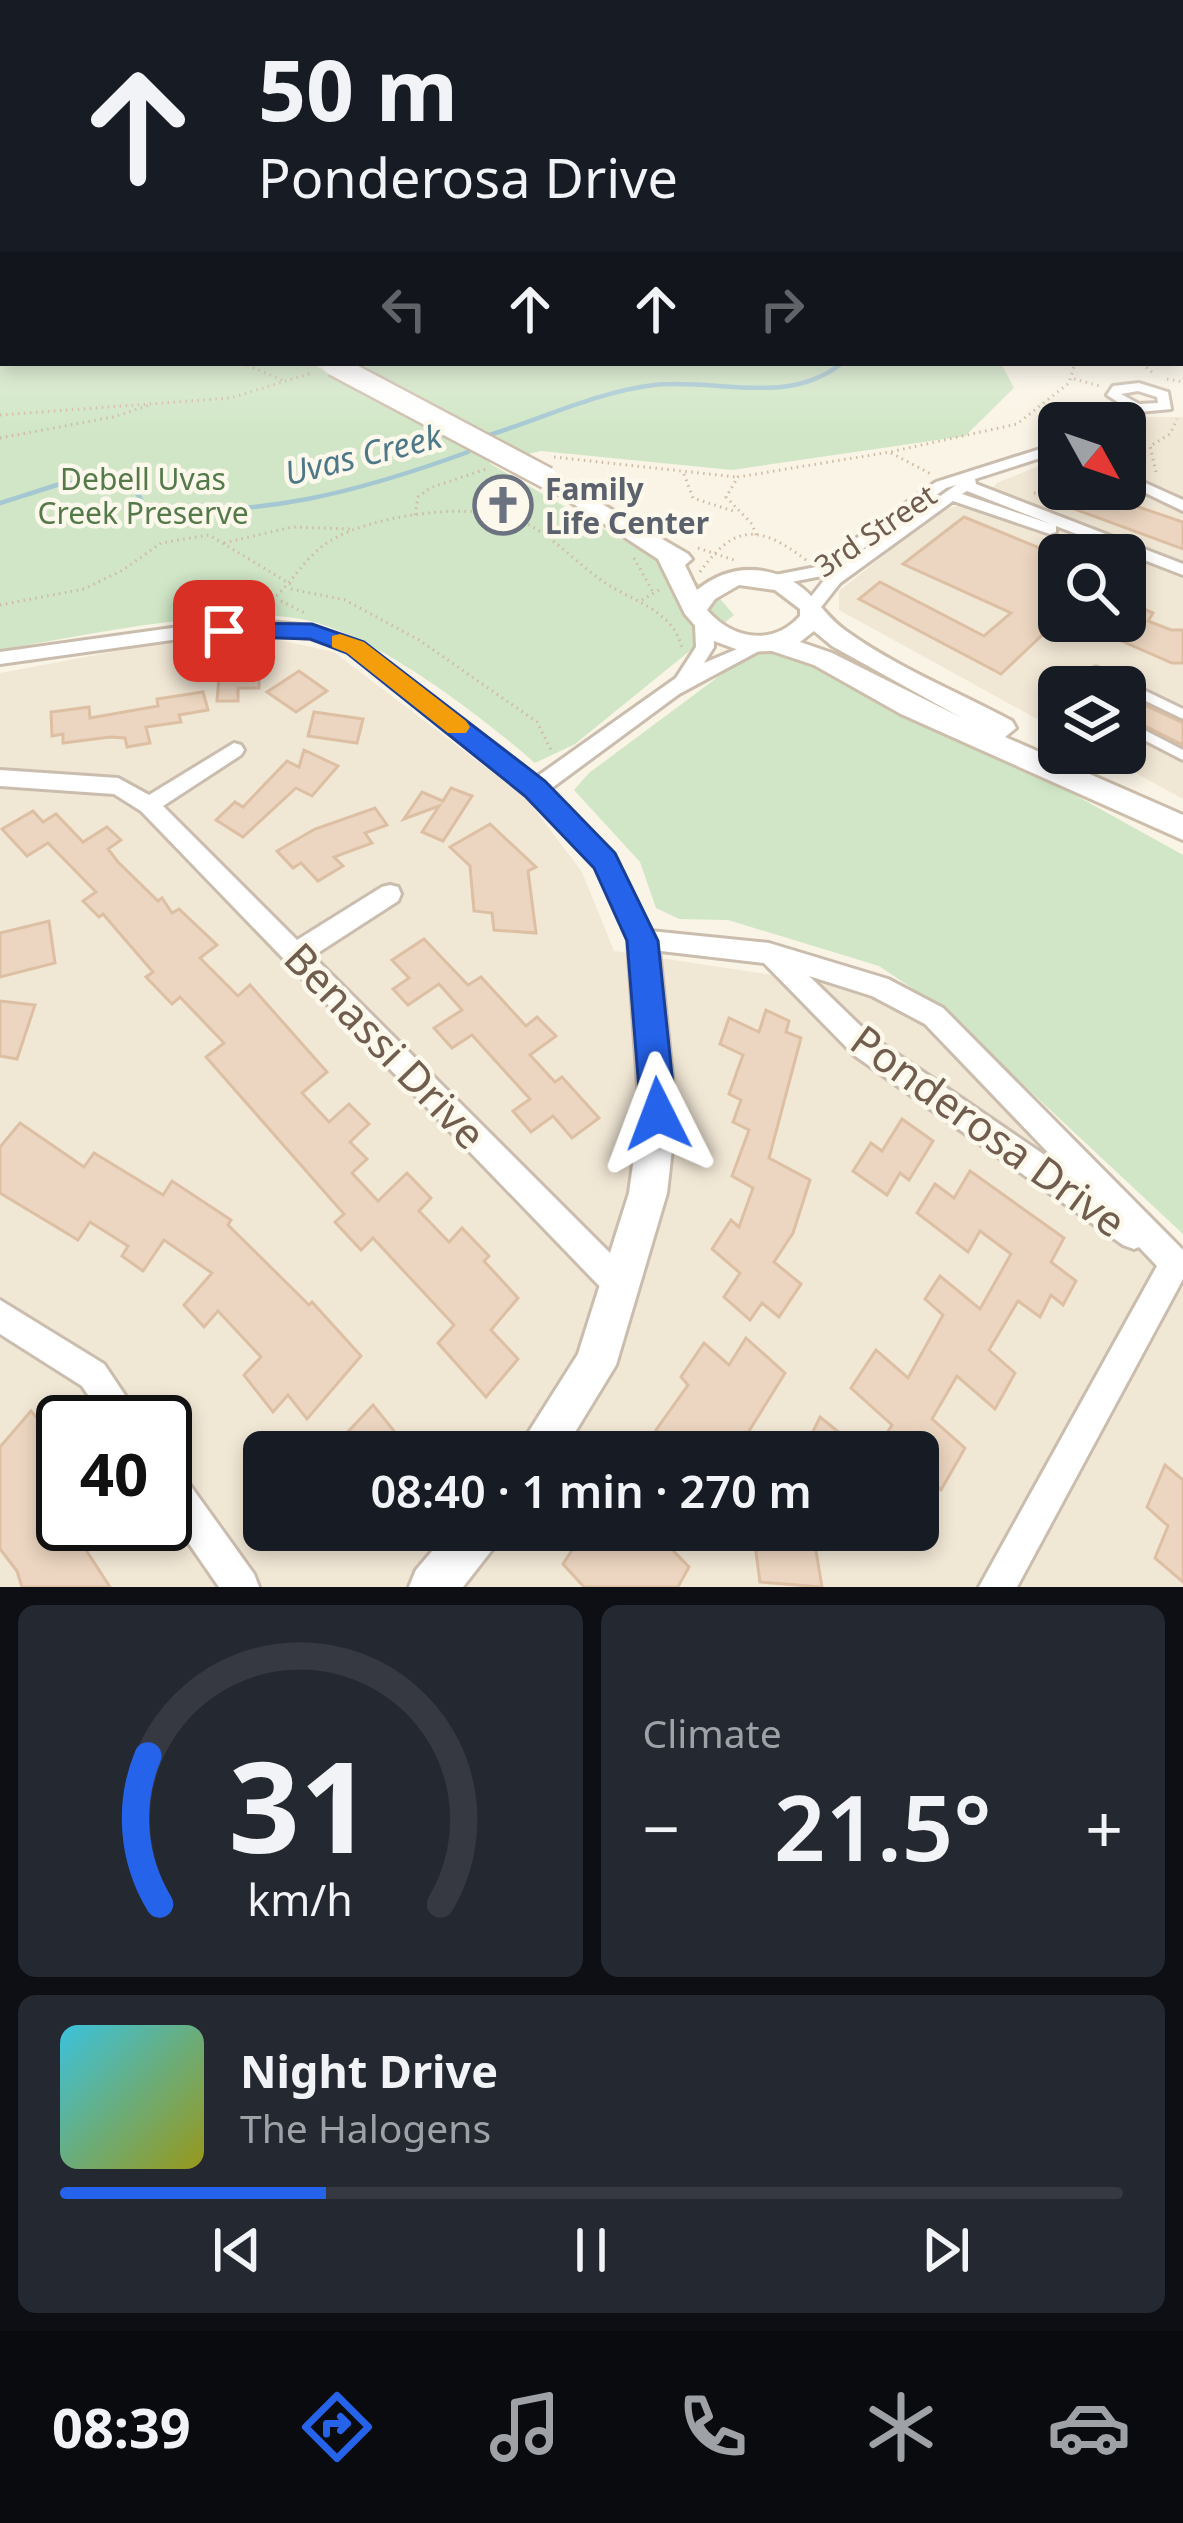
<!DOCTYPE html>
<html lang="en">
<head>
<meta charset="utf-8">
<style>
  :root { --surface:#171b24; --page:#242831; --text:#f1f3f6; --muted:#9ea1a6; --line:#363941; --accent:#2563eb }
  body { margin:0; font-family:"Noto Sans",sans-serif; background:var(--page); color:var(--text); height:100vh; display:flex; flex-direction:column; font-size:45px; white-space:nowrap }
  * { box-sizing:border-box; margin:0 }
  p { font-size:39px; color:var(--muted) }
  .icon { flex:none; width:66px; height:66px; fill:none; stroke:currentColor; stroke-width:2; stroke-linecap:round; stroke-linejoin:round }
  .map { position:relative; height:1587px; overflow:hidden }
  .side { display:flex; flex-direction:column; gap:18px; padding:18px; background:#0d0f14; flex:1 }
  .side>* { flex:none }
  .banner { position:absolute; left:0px; top:0px; width:1185px; height:366px; box-shadow:0 6px 18px #0003; background:#171b24; color:var(--text); overflow:hidden }
  .needle { width:78px; rotate:130deg }
  .tools { position:absolute; left:1038px; top:402px; display:grid; gap:24px }
  .tools a { display:grid; place-items:center; width:108px; height:108px; border-radius:18px; background:var(--surface); box-shadow:0 6px 18px #0003; font-size:60px }
  .speed { position:absolute; left:36px; top:1395px; display:flex; gap:24px; font-size:60px; font-weight:700; text-align:center }
  .speed>* { display:grid; place-content:center; width:156px; height:156px; border-radius:50%; background:var(--surface); box-shadow:0 6px 18px #0003; line-height:1 }
  .speed .limit { border:6px solid #111; border-radius:18px; background:#fff; color:#111 }
  .pin { position:absolute; display:grid; place-items:center; width:102px; height:102px; color:#fff; margin:-51px; border-radius:24px; box-shadow:0 6px 18px #0006 }
  .me { position:absolute; width:132px; margin:-66px; rotate:357deg; stroke-linejoin:round; filter:drop-shadow(0 0 9px #0008) }
  .turn { display:flex; align-items:center; gap:42px; height:252px; padding:0 60px; font-size:54px }
  .turn .icon { width:156px; height:156px; stroke-width:2.5 }
  .turn b { display:block; font-size:84px; line-height:102px }
  .lanes { display:flex; align-items:center; height:114px; padding:0 60px; background:#0003; justify-content:center; gap:60px; direction:ltr }
  .lanes .off { opacity:.35 }
  .big { font-size:90px; font-weight:600; line-height:1.1 }
  .side .card { flex:1; display:flex; flex-direction:column; justify-content:center; gap:18px; min-width:0; padding:0 42px; border-radius:18px; background:var(--page) }
  .side .dial { align-items:center; gap:0 }
  .dial svg { height:312px; overflow:visible; fill:none; stroke:var(--line); stroke-width:7; stroke-linecap:round; text-anchor:middle }
  .dial text { fill:var(--text); stroke:none }
  .song { display:flex; align-items:center; gap:36px }
  .cover { width:144px; height:144px; border-radius:18px; background:linear-gradient(135deg,hsl(190 70% 55%),hsl(60 70% 35%)) }
  .played { height:12px; border-radius:6px; background:linear-gradient(90deg,var(--accent) 25%,var(--line) 25%) }
  .keys { display:flex; justify-content:space-around; direction:ltr }
  .heat { display:flex; justify-content:space-between; align-items:center; font-size:66px; direction:ltr }
  .side .tiles { flex:1; display:grid; gap:18px; grid-template-columns:1fr 1fr }
  .card:last-child { grid-column:span 2 }
  .trip { position:absolute; left:243px; top:1431px; width:696px; height:120px; border-radius:18px; background:var(--surface); box-shadow:0 6px 18px #0003; font-weight:600; line-height:120px; text-align:center }
  .dock { display:flex; height:192px; justify-content:space-around; align-items:center; background:#090b0e; color:var(--muted) }
  .dock .icon { width:84px; height:84px }
  .dock .current { color:var(--accent) }
  .dock b { font-size:54px; color:var(--text) }
  .map>svg:first-child { display:block }
</style>
</head>
<body>
<div class="map">
<svg width="1183" height="1587" viewBox="0 0 1183 1587">
  <rect width="100%" height="100%" fill="#faf4e6"/>
  <!-- residential -->
  <g fill="#f1e7d5" fill-rule="evenodd">
    <path d="M1140,417H1183V799L1099,753H1125V687H1059V731L839,610V591L941,510L982,499L997,483L1059,458V489H1125V426ZM1059,555H1125V621H1059Z"/>
    <path d="M261,636L334,652L527,799L582,872L614,951L845,986L919,1017L1183,1288V1587H0V673L171,641ZM63,1422H165V1524H63ZM264,1452H918V1530H264Z"/>
  </g>
  <!-- green -->
  <g fill="#d0e6c6">
    <path d="M0,285L3,363H311L349,385V363H1001L1014,388L965,436L732,470L541,451L489,463L715,593L734,615L575,744L535,763C480,715 372,632 301,619C225,605 80,636 0,650Z"/>
    <polygon points="765,642 808,647 1183,855 1183,1234 940,1007 879,966 728,920 679,919 656,908 640,862 574,790 589,773"/>
  </g>
  <g fill="none" stroke-linecap="round" stroke-linejoin="round">
    <!-- stream -->
    <g stroke="#a4c7d2" stroke-width="4.5">
      <path d="M486,436C541,419 597,392 654,385C717,378 788,407 842,363"/>
      <path d="M0,503L60,484L128,478L144,505C252,522 367,489 468,452"/>
    </g>
  </g>
  <!-- building -->
  <g fill="#ecd6c1" stroke="#ddbfa3" stroke-width="3">
    <polygon points="1085,489 1183,522 1183,549 1069,507"/>
    <polygon points="964,517 1059,556 1059,619 1001,674 859,599 880,582 984,636 1011,613 903,564"/>
    <polygon points="1125,601 1153,613 1148,621 1171,630 1183,630 1183,663 1172,663 1076,621 1125,621"/>
    <polygon points="230,664 251,664 251,670 259,670 259,688 238,688 238,701 217,701 219,678 230,678"/>
    <polygon points="299,671 327,691 296,712 267,692"/>
    <polygon points="203,692 208,710 179,715 181,722 146,727 150,743 127,747 125,738 110,737 63,743 63,734 52,736 51,712 89,707 90,718 158,706 157,699"/>
    <polygon points="1125,696 1183,723 1183,745 1125,716"/>
    <polygon points="314,712 363,719 357,743 308,736"/>
    <polygon points="304,750 338,766 312,796 296,788 243,837 216,820 235,802 243,807 287,761 299,767"/>
    <polygon points="451,788 472,796 443,841 422,832 439,806 404,819 422,792 443,801"/>
    <polygon points="375,808 387,825 365,833 372,843 334,857 343,866 318,881 301,863 293,868 277,851 315,829"/>
    <polygon points="33,811 43,822 56,814 83,842 107,827 121,840 108,849 118,862 158,901 162,898 172,913 179,909 217,945 200,958 238,996 250,985 327,1072 302,1093 329,1122 349,1104 369,1124 350,1142 367,1159 352,1173 378,1201 407,1173 431,1198 419,1211 449,1242 462,1228 489,1256 484,1261 518,1298 491,1330 518,1359 486,1397 438,1343 454,1325 373,1238 361,1250 335,1222 344,1214 206,1057 224,1043 180,997 172,1004 146,977 153,972 103,914 99,917 83,901 96,892 48,843 27,856 2,829"/>
    <polygon points="490,824 536,867 528,871 536,933 494,930 492,913 474,911 470,866 450,847"/>
    <polygon points="49,921 55,963 0,977 0,933"/>
    <polygon points="424,939 468,985 481,977 526,1026 537,1017 556,1036 530,1055 555,1082 562,1077 599,1118 572,1138 553,1116 531,1132 513,1111 530,1099 472,1035 452,1048 434,1028 462,1010 439,984 408,1005 393,989 409,978 392,960"/>
    <polygon points="0,1001 35,1005 17,1059 0,1056"/>
    <polygon points="766,1010 789,1021 786,1032 801,1038 769,1158 810,1180 793,1233 774,1262 801,1284 779,1317 762,1303 750,1320 724,1297 740,1273 712,1249 731,1220 739,1227 753,1188 732,1176 749,1130 733,1122 741,1100 729,1094 743,1055 720,1044 729,1018 759,1032"/>
    <polygon points="902,1119 933,1141 909,1180 900,1173 887,1195 853,1171 871,1143 882,1151"/>
    <polygon points="20,1123 84,1167 94,1153 163,1195 172,1181 231,1220 228,1225 309,1305 312,1302 361,1356 307,1419 288,1395 273,1412 244,1375 261,1357 218,1311 204,1327 184,1305 212,1273 164,1240 143,1271 122,1256 128,1246 90,1222 78,1240 0,1193 0,1147"/>
    <polygon points="970,1171 1064,1238 1051,1262 1076,1281 1063,1305 1051,1295 1040,1317 1018,1301 989,1350 1015,1373 995,1409 957,1376 932,1419 965,1448 941,1490 918,1469 918,1452 875,1452 892,1425 851,1388 876,1350 908,1378 943,1315 925,1299 940,1276 980,1309 1011,1254 980,1231 968,1252 917,1213 935,1184 954,1198"/>
    <polygon points="746,1338 785,1373 736,1452 678,1452 656,1430 688,1385 681,1377 704,1343 729,1365"/>
    <polygon points="373,1405 411,1452 329,1452"/>
    <polygon points="31,1411 54,1438 39,1457 63,1487 63,1524 110,1524 86,1550 110,1587 22,1587 17,1571 0,1549 0,1447"/>
    <polygon points="820,1417 863,1452 803,1452"/>
    <polygon points="1165,1465 1183,1480 1183,1582 1155,1558 1168,1526 1147,1507"/>
    <polygon points="585,1530 653,1530 689,1567 678,1587 584,1587 563,1564"/>
    <polygon points="753,1530 814,1539 822,1587 760,1582"/>
  </g>
  <g fill="none" stroke-linecap="round" stroke-linejoin="round">
    <defs>
      <g id="service">
        <polyline points="1079,687 1096,672 1183,714"/>
        <polyline points="1125,725 1183,755"/>
      </g>
      <g id="minor">
        <path d="M1139,383L1168,392L1171,409L1139,412L1114,423H1095L1127,408L1107,395L1113,386ZM1138,391L1157,397L1158,403L1139,404L1121,394Z"/>
        <path d="M1059,443V452L975,479L976,484L1183,564V575L1056,526V532L1050,534L953,501L840,583L818,611H806L803,607L828,575L956,485L946,488L827,575L776,585L768,580L770,576L816,567L936,482ZM967,491L1051,524L962,494Z"/>
        <polygon points="1132,477 1183,500 1183,511 1127,484 1125,480"/>
        <path d="M704,619L713,625L714,647L704,663L761,639L770,645L679,694L549,790L613,855L650,931L769,943L888,979L943,1008L1183,1250V1279L1017,1587H979L1157,1266L1139,1247L1134,1249L1123,1245L854,1055L764,963L635,948L596,867L564,831L528,795L350,651L310,638L268,634L179,639L0,664V652L179,627L268,622L312,626L362,643L535,778L676,678L696,647L695,625ZM809,976L872,996L925,1024L1062,1167L872,1037Z"/>
        <polygon points="234,743 241,745 244,750 241,755 163,806 297,940 382,887 390,885 398,887 401,894 398,901 313,956 632,1275 636,1286 632,1297 621,1301 610,1297 141,811 114,794 0,786 0,770 118,778 149,795"/>
        <polygon points="0,1300 104,1364 143,1422 106,1422 82,1386 0,1334"/>
        <polygon points="165,1462 177,1467 254,1574 259,1587 219,1587 165,1509"/>
      </g>
      <g id="tertiary">
        <polygon points="643,928 654,932 658,941 676,1114 667,1193 616,1365 563,1452 516,1452 578,1354 629,1193 640,1114 628,941 632,932"/>
        <polygon points="450,1530 502,1530 495,1546 463,1587 409,1587 416,1570"/>
      </g>
      <g id="secondary">
        <rect x="0" y="272" width="3" height="10"/>
        <path d="M547,472L688,554L692,559L685,565L697,590C720,571 747,565 776,574C812,585 819,612 846,631C896,667 958,692 1012,721L1016,728L1005,737L1183,815V840L901,714L814,665L772,651L744,652L706,638L685,614L658,559L540,482V474ZM739,585L775,590L800,609V616C772,647 732,639 707,610L715,599ZM814,631L832,646L962,718L832,653L800,642Z"/>
      </g>
    </defs>
    <!-- service casing -->
    <use href="#service" stroke="#cbbdae" stroke-width="15"/>
    <!-- minor casing -->
    <use href="#minor" stroke="#cbbdae" stroke-width="6"/>
    <!-- tertiary casing -->
    <use href="#tertiary" stroke="#cbbdae" stroke-width="6"/>
    <!-- secondary casing -->
    <use href="#secondary" stroke="#cdbeac" stroke-width="6"/>
    <!-- path -->
    <g stroke="#d1baa4" stroke-width="3" stroke-dasharray="1.5 4.5" stroke-linecap="butt">
      <polyline points="242,363 284,381"/>
      <polyline points="1142,363 1153,373"/>
      <polyline points="1074,379 1100,386"/>
      <polyline points="1167,379 1183,382"/>
      <polyline points="0,415 230,398 312,373"/>
      <polyline points="0,438 113,417 150,405"/>
      <polyline points="891,453 931,474"/>
      <polyline points="554,457 736,477"/>
      <polyline points="1156,472 1150,446 1170,434 1177,419"/>
      <polyline points="684,474 693,498 733,511"/>
      <polyline points="1034,493 1049,495 1062,489"/>
      <polyline points="482,510 505,501 518,486"/>
      <polyline points="415,515 418,497 430,488 486,469"/>
      <polyline points="756,535 752,524 726,497 738,477 890,452 1017,424 1069,383 1075,363"/>
      <polyline points="224,543 292,527 350,529"/>
      <polyline points="698,548 734,560"/>
      <polyline points="634,558 653,592"/>
      <path d="M700,572C734,524 759,524 806,560"/>
      <polyline points="291,589 345,600 419,640 537,722 551,750"/>
      <polyline points="642,600 659,590"/>
      <polyline points="281,601 305,613"/>
      <polyline points="0,605 84,589 123,570 161,543 209,535 292,585"/>
      <path d="M257,610C289,593 300,559 330,541C371,515 474,501 519,520C550,533 574,561 601,580C630,601 674,609 682,649"/>
    </g>
    <!-- service -->
    <use href="#service" stroke="#fff" stroke-width="9"/>
    <!-- minor -->
    <use href="#minor" fill="#fff" fill-rule="evenodd"/>
    <!-- tertiary -->
    <use href="#tertiary" fill="#fff" fill-rule="evenodd"/>
    <!-- secondary -->
    <use href="#secondary" fill="#fff" fill-rule="evenodd"/>
    <defs>
      <polyline id="secondary-bridge" points="334,365 547,478"/>
    </defs>
    <!-- secondary-bridge casing -->
    <use href="#secondary-bridge" stroke="#cdbeac" stroke-width="26" stroke-linecap="butt"/>
    <!-- secondary-bridge -->
    <use href="#secondary-bridge" stroke="#fff" stroke-width="21"/>
  </g>
  <!-- sky -->
  <linearGradient id="sky" x2="0" y2="1"><stop stop-color="#97c3e5"/><stop offset="0.49" stop-color="#fdfaf4"/><stop offset="1" stop-color="#fdfaf4" stop-opacity="0"/></linearGradient>
  <rect width="1183" height="436" fill="url(#sky)"/>
  <!-- route -->
  <polygon fill="#2563eb" stroke="#184099" stroke-width="3" points="224,623 312,624 364,642 545,781 615,853 658,941 676,1114 671,1126 658,1131 646,1126 641,1114 627,941 594,868 525,796 347,653 310,639 216,636 216,625"/>
  <!-- slow -->
  <polygon fill="#f59e0b" points="340,634 364,642 466,721 470,727 466,733 448,733 347,653 332,647 332,636"/>
  <!-- icons -->
  <defs>
    <symbol id="church-ring" viewBox="-11 -11 22 22"><circle r="9.5" fill="#fdf8ec" stroke="#6b7280" stroke-width="1.5"/><path d="M-1.2-6h2.4v3.5h3.3v2.4h-3.3V6h-2.4V-.1h-3.3v-2.4h3.3Z" fill="#6b7280"/></symbol>
  </defs>
  <g fill-rule="evenodd">
    <use href="#church-ring" x="470" y="472" width="66" height="66"/>
  </g>
  <g text-anchor="middle" dominant-baseline="central" stroke-width="9" stroke-linejoin="round" paint-order="stroke">
    <!-- far-park labels -->
    <g font-size="30" fill="#547a4a" stroke="#fdf8ec">
      <text x="143" y="478">Debell Uvas<tspan x="143" dy="34">Creek Preserve</tspan></text>
    </g>
    <!-- far-worship labels -->
    <g font-size="30" font-weight="bold" fill="#5b616d" stroke="#fdf8ec" text-anchor="start">
      <text x="545" y="488">Family<tspan x="545" dy="34">Life Center</tspan></text>
    </g>
    <!-- far-street labels -->
    <g font-size="30" fill="#715d4e" stroke="#fdf8ec">
      <text transform="translate(875 530) rotate(-34)">3rd Street</text>
    </g>
    <!-- far-water labels -->
    <g font-size="33" font-style="italic" fill="#4d7888" stroke="#fdf8ec">
      <text transform="translate(363 454) rotate(-14)">Uvas Creek</text>
    </g>
    <!-- near-street labels -->
    <g font-size="42" fill="#715d4e" stroke="#fdf8ec">
      <text transform="translate(386 1045) rotate(46)">Benassi Drive</text>
      <text transform="translate(989 1130) rotate(36)">Ponderosa Drive</text>
    </g>
  </g>
</svg>
<div class="tools">
<a><svg class="needle" viewBox="-14 -14 28 28"><path d="M0-13l5 13h-10z" fill="#e53935"/><path d="M0 13l5-13h-10z" fill="#9ea1a6"/></svg></a>
<a><svg class="icon" aria-label="search" viewBox="0 0 24 24"><circle cx="10" cy="10" r="6"/><path d="M15 15l6 6"/></svg></a>
<a><svg class="icon" aria-label="layers" viewBox="0 0 24 24"><path d="M12 4l9 5-9 5-9-5zM3 14l9 5 9-5"/></svg></a>
</div>
<div class="speed"><div class="limit">40</div></div>
<div class="pin" style="left:224px;top:631px;background:#d93025"><svg class="icon" aria-label="arrive" viewBox="0 0 24 24"><path d="M6 21V4h12l-3 4 3 4H6"/></svg></div>
<svg class="me" style="left:658px;top:1114px" viewBox="-20 -20 40 40"><path d="M0-17L14 15 0 8-14 15z" fill="#2563eb" stroke="#fff" stroke-width="4"/></svg>
<div class="trip">08:40 · 1 min · 270 m</div>
<div class="banner">
<div class="turn"><svg class="icon" aria-label="ahead" viewBox="0 0 24 24"><path d="M12 20V5M6 11l6-6 6 6"/></svg><div><b>50 m</b>Ponderosa Drive</div></div>
<div class="lanes"><svg class="icon off" aria-label="left" viewBox="0 0 24 24"><path d="M17 20v-9H6M10 6l-5 5 5 5"/></svg><svg class="icon" aria-label="ahead" viewBox="0 0 24 24"><path d="M12 20V5M6 11l6-6 6 6"/></svg><svg class="icon" aria-label="ahead" viewBox="0 0 24 24"><path d="M12 20V5M6 11l6-6 6 6"/></svg><svg class="icon off" aria-label="right" viewBox="0 0 24 24"><path d="M7 20v-9h11M14 6l5 5-5 5"/></svg></div>
</div>
</div>
<section class="side">
<div class="tiles">
<div class="card dial"><svg viewBox="0 0 100 80">
<path d="M14 69A42 42 0 1 1 86 69"/>
<path d="M14 69A42 42 0 0 1 11 31" stroke="#2563eb"/>
<text x="50" y="56" font-size="32" font-weight="700">31</text>
<text x="50" y="72" font-size="11">km/h</text>
</svg></div>
<div class="card"><p>Climate</p>
<div class="heat"><a>−</a><b class="big">21.5°</b><a>+</a></div>
</div>
<div class="card">
<div class="song"><i class="cover"></i><div><b>Night Drive</b><p>The Halogens</p></div></div>
<div class="played"></div>
<div class="keys"><svg class="icon" aria-label="previous" viewBox="0 0 24 24"><path d="M18 5L8 12l10 7zM5 5v14"/></svg><svg class="icon" aria-label="pause" viewBox="0 0 24 24"><path d="M8 5v14M16 5v14"/></svg><svg class="icon" aria-label="next" viewBox="0 0 24 24"><path d="M6 5l10 7-10 7zM19 5v14"/></svg></div>
</div>
</div>
</section>
<nav class="dock">
<b>08:39</b>
<svg class="icon current" aria-label="directions" viewBox="0 0 24 24"><path d="M12 3l9 9-9 9-9-9zM9 14v-3h6M13 9l2 2-2 2"/></svg>
<svg class="icon" aria-label="music" viewBox="0 0 24 24"><path d="M9 18V5l10-2v13"/><circle cx="6" cy="18" r="3"/><circle cx="16" cy="16" r="3"/></svg>
<svg class="icon" aria-label="phone" viewBox="0 0 24 24"><path d="M5 4h4l2 5-3 2q2 4 5 5l2-3 5 2v4C11 20 4 13 5 4z"/></svg>
<svg class="icon" aria-label="climate" viewBox="0 0 24 24"><path d="M12 3v18M4 7l16 10M4 17L20 7"/></svg>
<svg class="icon" aria-label="car" viewBox="0 0 24 24"><path d="M5 17H2v-5l4-1 3-4h7l3 4 3 1v5h-3M9 17h6M6 11h13"/><circle cx="7" cy="17" r="2"/><circle cx="17" cy="17" r="2"/></svg>
</nav>
</body>
</html>
